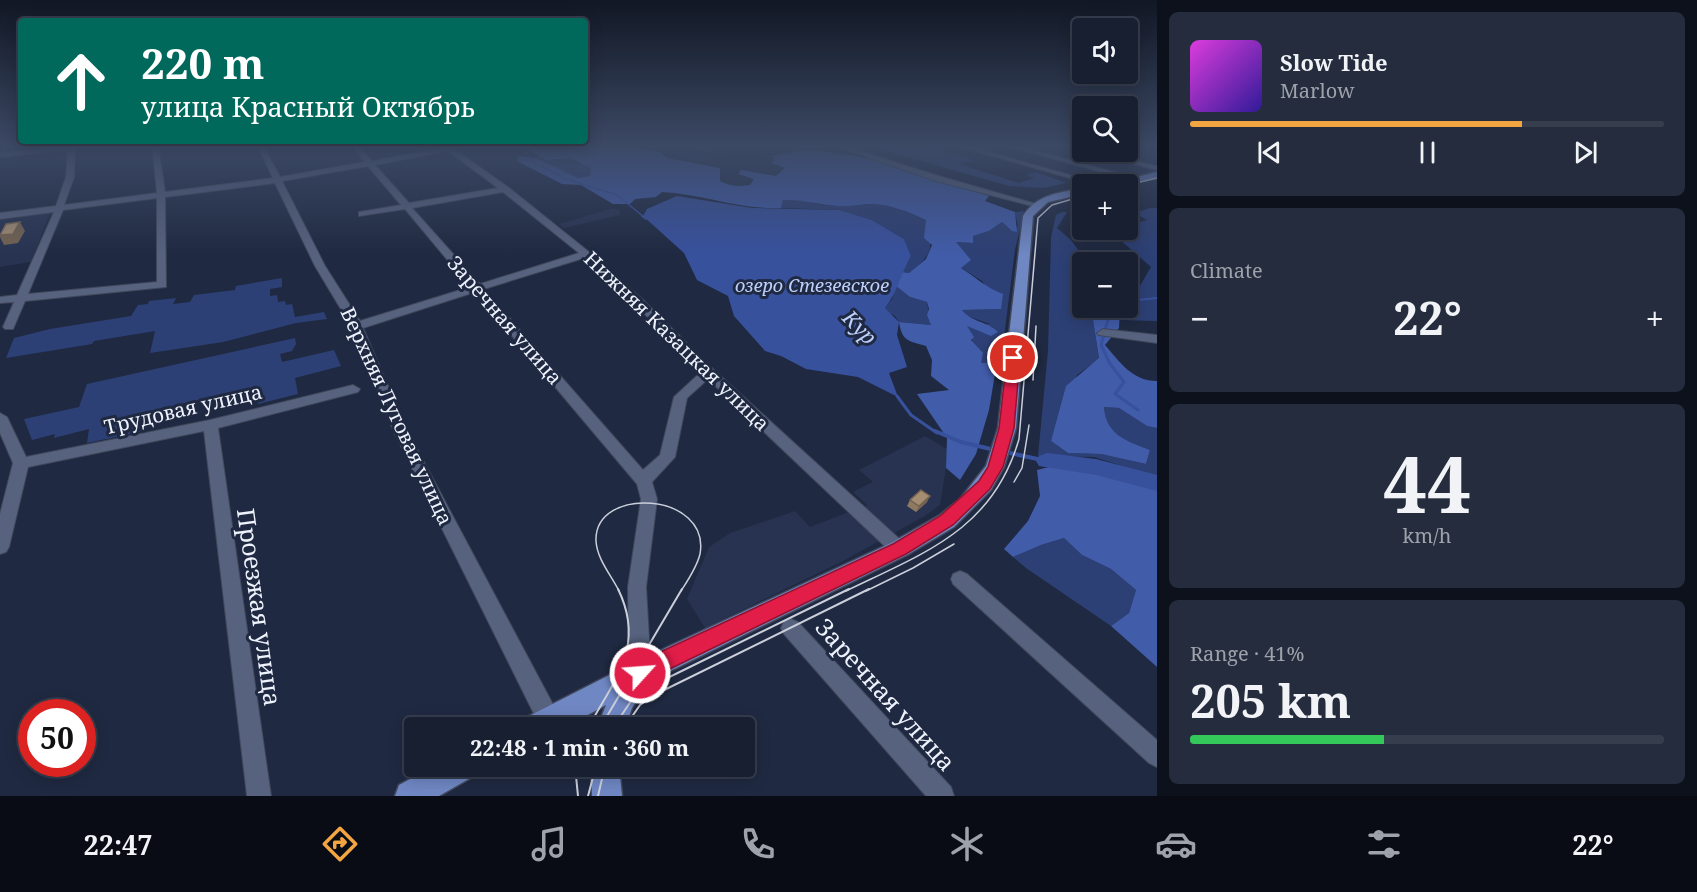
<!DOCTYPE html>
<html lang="en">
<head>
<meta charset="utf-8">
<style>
  :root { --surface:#171f31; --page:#242c3d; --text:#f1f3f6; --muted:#9ea2ab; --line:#363d4d; --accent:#f2a541 }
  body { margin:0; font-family:"Noto Serif",serif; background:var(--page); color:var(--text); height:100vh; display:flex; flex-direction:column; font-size:22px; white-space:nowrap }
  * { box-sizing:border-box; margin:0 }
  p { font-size:20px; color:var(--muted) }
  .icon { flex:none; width:33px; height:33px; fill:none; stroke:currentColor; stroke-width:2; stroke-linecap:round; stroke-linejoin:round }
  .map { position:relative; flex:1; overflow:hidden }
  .details { display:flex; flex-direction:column; gap:12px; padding:12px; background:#0d111b; width:540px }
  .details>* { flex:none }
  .top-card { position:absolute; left:18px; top:18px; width:570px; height:126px; border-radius:6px; box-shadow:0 3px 15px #0003,0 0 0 2px var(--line); background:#00695c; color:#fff; overflow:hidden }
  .buttons { position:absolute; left:1072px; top:18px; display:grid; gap:12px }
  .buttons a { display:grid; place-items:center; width:66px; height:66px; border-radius:6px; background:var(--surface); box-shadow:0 3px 15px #0003,0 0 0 2px var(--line); font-size:30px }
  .speed { position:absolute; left:18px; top:699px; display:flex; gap:12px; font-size:30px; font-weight:700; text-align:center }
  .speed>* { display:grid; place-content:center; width:78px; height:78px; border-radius:50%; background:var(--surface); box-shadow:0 3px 15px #0003,0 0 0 2px var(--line); line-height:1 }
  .speed .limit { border:9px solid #d22; background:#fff; color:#111 }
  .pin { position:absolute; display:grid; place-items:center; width:51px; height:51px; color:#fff; margin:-26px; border:3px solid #fff; border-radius:50%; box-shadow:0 2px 6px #0007 }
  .me { position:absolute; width:66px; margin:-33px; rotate:64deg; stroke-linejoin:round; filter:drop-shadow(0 0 4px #0008) }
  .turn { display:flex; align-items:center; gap:21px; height:126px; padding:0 24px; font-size:27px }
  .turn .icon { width:78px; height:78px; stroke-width:2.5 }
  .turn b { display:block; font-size:42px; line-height:51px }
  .big { font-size:45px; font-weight:700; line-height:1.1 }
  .details .tile { flex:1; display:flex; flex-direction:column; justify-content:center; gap:9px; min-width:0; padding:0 21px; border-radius:9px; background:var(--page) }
  .details .dial { align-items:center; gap:0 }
  .dial b { font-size:78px; line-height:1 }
  .song { display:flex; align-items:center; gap:18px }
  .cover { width:72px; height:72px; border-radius:9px; background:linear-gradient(135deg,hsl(300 70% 55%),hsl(250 70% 35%)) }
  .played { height:6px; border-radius:3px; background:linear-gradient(90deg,var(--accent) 70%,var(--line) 70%) }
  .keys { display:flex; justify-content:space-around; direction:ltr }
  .heat { display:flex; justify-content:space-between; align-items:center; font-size:33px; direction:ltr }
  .charge { height:9px; border-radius:4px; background:linear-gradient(90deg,#34c759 41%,var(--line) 0) }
  .trip { position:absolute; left:404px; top:717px; width:351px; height:60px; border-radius:6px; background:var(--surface); box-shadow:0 3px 15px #0003,0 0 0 2px var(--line); font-weight:700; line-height:60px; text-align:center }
  .tab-bar { display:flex; height:96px; justify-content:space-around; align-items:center; background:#090c14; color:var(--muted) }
  .tab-bar .icon { width:42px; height:42px }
  .tab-bar .selected { color:var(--accent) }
  .tab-bar b { font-size:27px; color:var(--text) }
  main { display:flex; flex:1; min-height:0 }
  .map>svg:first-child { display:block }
</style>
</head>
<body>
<main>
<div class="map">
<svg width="1157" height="796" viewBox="0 0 1157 796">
  <rect width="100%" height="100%" fill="#1f2941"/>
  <!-- built -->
  <g fill="#273350">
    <polygon points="677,154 744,160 771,156 775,158 772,162 785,168 776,176 759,173 750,185 727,185 676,160"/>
    <polygon points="613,208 620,210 620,215 564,228 559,224"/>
    <polygon points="50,213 31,262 0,267 0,219"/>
    <polygon points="925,436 947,449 946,468 940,505 925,516 843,561 705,628 687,599 709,547 730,533 795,511 810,527 867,505 853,492 873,482 859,470"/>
  </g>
  <!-- green -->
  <g fill="#2d4075">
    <polygon points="872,145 922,145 974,160 959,164 1019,183 1034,178 1026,175 1036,172 1066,183 1044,188 1009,186 880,149"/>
    <polygon points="539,155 547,160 571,158 592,168 590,176 578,178 536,158"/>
    <path d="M803,199C826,210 848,204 873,204C891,204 910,214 927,220C933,250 933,254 909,273L902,272L911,256L904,239L872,220L840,210L781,208L783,200Z"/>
    <polygon points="1150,208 1157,208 1157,321 1119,320 1120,310 1137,303 1128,292 1138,289 1151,267 1118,238 1112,230 1128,230 1128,225 1147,220 1134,213"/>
    <polygon points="1024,211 1015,250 1000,369 990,363 981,363 966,325 990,324 967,316 962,310 1001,309 982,281 960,267 955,242 973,243 973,236 989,231 1002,222 1012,231 1018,226 1015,212"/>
    <path d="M1062,212H1067L1057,228L1071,240L1086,261L1083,262V285L1081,287L1083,308H1086L1093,320L1099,359L1077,375L1051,441L1068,453L1101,454L1146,464L1150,450C1127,441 1106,435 1104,407L1119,408L1147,426L1157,428V477L1094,457L1038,456L1048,351L1051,237L1056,215Z"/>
    <polygon points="282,278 282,287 270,289 270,296 277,295 278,302 285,301 286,305 292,304 295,317 324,312 327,319 296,323 223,342 150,353 155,331 94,341 92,344 6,358 14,338 50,329 131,316 138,305 148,304 149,301 176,298 173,304 190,302 194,295 235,290 236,286"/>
    <polygon points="896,286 910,297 927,302 931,325 899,322 895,316 885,311 885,308 892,299"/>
    <polygon points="295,338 296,344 292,351 280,354 282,362 334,350 341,366 295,378 298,394 258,404 256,387 145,412 140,432 87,443 89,429 54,438 55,434 32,440 24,419 79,407 87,384"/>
    <polygon points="1064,538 1082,555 1111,569 1136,590 1129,613 1111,626 1026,568 1013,557 1041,545"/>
  </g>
  <!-- forest -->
  <g fill="#415ca9">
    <path d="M531,145H630L631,148L660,152L667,158L720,168V181C730,187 739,186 750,185L754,179L738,174L741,170L776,176L785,168L771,163L775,158L771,156C782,154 793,151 803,151C862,149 933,178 989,196L985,201L1015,212L1017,232L1012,231L1002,222L989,231L973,236V243L956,242L971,260L961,268C977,278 985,287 1003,294L1001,309L962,310C971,322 987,321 998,332L991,336L967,326L974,337L971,340L983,353L981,363H990L996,368L989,410L976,454L960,480L946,468L947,438L917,394L949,390L931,376L932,360L926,346C908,341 902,341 899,322L931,325L927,315L929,309L927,302L910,297L896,286L902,272L909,273L926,259L932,245L924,238L926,220C910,213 890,204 872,204C861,204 850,207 839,206C819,205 803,199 783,200L781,208C740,210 703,194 662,192L656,197L635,199L630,204H613L581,185L562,184L517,161L518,156L536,158L578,178L590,176L591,168L571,158L547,160L528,150Z"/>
    <path d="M1086,308H1126L1120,310L1119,328L1105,345C1120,362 1132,381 1157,381V428L1147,426L1119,408L1104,407C1106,435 1127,441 1150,450L1146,464L1101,454L1068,453L1051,441L1066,386L1099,358L1093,320Z"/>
    <polygon points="1049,467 1100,472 1157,489 1157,667 1111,626 1129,613 1136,590 1111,569 1082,555 1064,538 1041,545 1013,557 1004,549 1028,521 1040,496 1037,470"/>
  </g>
  <!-- water -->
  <path fill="#38519d" d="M677,196L752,208L840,210L872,220L904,239L911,256C901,273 897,293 885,308L899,322L897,335L907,367L889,373L898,397L858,377L806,369L781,356L765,351L734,316L728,296L697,280L684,253L643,216L647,209Z"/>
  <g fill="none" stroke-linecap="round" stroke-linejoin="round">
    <!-- stream-far3 -->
    <polyline stroke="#38519d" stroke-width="1.5" points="521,145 520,148 529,155 532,161 566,179 617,195 644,217"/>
    <!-- stream-far2 -->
    <g stroke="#38519d" stroke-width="2">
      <polyline points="642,216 646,219"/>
      <polyline points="1128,301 1157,298"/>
      <polyline points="1110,311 1111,308"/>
    </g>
    <!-- stream-far1 -->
    <g stroke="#38519d" stroke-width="3">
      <polyline points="1111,309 1101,345 1110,364 1124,382 1115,394 1138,410"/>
      <polyline points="897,396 911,415 937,433"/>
    </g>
    <!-- stream -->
    <g stroke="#38519d" stroke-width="4">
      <polyline points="935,431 961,442 995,450"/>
      <polyline points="1005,452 1047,461"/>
    </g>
    <!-- river -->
    <polygon fill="#38519d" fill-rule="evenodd" points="1047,453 1096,459 1157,475 1157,491 1096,475 1039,466 1036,461 1039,456"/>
    <defs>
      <g id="minor">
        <path d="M69,145H102L75,149L74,177L64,205L157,193L152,145H158L165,192L273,178L257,145H263L280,177L365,162L351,145H357L372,161L444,148L441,145H448L508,187L589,252L642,299L713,369L905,544L908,549L905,554L899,556L893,554L708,379L687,398L675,457L652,482L657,499L646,587L651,673L647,680L640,683L633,680L629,673L628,587L641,499L637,484L475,292L363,328L407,430L557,712L560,720L557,728H541L393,430L351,326L315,266L275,183L165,197L166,287L25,301L13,329H5L3,327L14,302L0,303V297L17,295L54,212L0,219V213L56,206L66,177L68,150L0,157V153ZM448,151L498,188L409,203L375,165ZM368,166L401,205L359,212V216L405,209L470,287L360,321L325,266L282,181ZM503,192L579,253L480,284L412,208ZM157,198V282L28,294L63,210ZM584,258L634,303L701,372L674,397L660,455L643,470L484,289Z"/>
        <polygon points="696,145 704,145 711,150 706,151"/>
        <polygon points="832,145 841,145 942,177 1040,205 1036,207 936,181"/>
        <polygon points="954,145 964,145 1102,184 1091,184"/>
        <polygon points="1004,145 1014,145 1140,179 1133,181"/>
        <polygon points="1060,145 1083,148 1083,152 1085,152 1083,152 1061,146"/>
        <polygon points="1087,152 1096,152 1157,166 1157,170"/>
        <polygon points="1103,329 1157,335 1157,343 1099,335 1097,333"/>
        <polygon points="353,385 360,389 358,392 218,428 271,796 247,796 204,431 28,467 9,547 6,552 0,554 0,514 13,463 0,433 0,413 7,417 26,457 210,420"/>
        <polygon points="960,571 967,574 1157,740 1157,767 1149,763 953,584 951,579 953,574"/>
        <polygon points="791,619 798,622 951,787 954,796 926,796 784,634 781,628 784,622"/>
      </g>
      <g id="major">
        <polygon points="1157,172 1157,178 1124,184 1108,184"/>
        <path d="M1083,188V194L1048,202L1033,216L1016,428L1004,467L991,490L954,527L907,555L648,682L632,708L625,728H597L606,705L564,728H521L525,718L631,664L891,543L940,515L960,499L986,466L998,428L1023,216C1037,194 1059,193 1083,188Z"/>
        <polygon points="434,766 478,766 474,776 439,796 395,796 399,785"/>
        <polygon points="591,766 619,766 622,796 592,796"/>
      </g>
    </defs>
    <!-- minor casing -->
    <use href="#minor" stroke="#40475a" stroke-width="2"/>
    <!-- major casing -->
    <use href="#major" stroke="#40475a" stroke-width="3"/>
    <!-- minor -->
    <use href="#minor" fill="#56627e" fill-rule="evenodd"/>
    <!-- major -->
    <use href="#major" fill="#6f87c3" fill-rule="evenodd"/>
    <!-- tram-far1 -->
    <g stroke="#cacfdb" stroke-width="1.5">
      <polyline points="1128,185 1157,178"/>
      <polyline points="1033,380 1036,326"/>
      <polyline points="1014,482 1022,468 1029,425"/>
      <path d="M619,591C611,575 597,559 596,541C594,485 711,492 700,554C697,567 688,580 681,591"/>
      <path d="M846,591C924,553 993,530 1019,439L1038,218L1052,205L1083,196"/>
      <polyline points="866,591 913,568 954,544"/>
    </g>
    <!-- tram -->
    <g stroke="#cacfdb" stroke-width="2">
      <path d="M588,728C614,680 646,646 618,589"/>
      <polyline points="600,728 682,589"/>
      <polyline points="613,728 633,698 645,689 849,589"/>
      <polyline points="624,728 640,705 652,696 869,589"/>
      <polyline points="575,766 578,796"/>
      <polyline points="588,796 596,766"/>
      <polyline points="598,796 605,766"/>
    </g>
  </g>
  <!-- wall -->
  <polygon fill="#8e7962" points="910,500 927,502 916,512 907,506"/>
  <!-- shaded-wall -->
  <g fill="#746350">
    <polygon points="20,222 25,231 18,243 4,245 0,237 0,235"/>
    <polygon points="930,496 927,502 916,512 919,506"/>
  </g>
  <!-- building -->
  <g fill="#a58d72" stroke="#746350" stroke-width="1.5">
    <polygon points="20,222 13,234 0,235 6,224"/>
    <polygon points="921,490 930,496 919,506 910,500"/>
  </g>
  <!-- sky -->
  <linearGradient id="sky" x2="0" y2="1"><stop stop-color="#111724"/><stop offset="0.57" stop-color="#3c4965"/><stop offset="1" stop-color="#3c4965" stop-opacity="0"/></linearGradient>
  <rect width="1157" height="256" fill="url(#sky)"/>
  <!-- route -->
  <polygon fill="#e11d48" stroke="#92132f" stroke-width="1.5" points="1013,355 1020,358 1014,428 1003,467 990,489 953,525 906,554 647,680 640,683 632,680 629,673 632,665 893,544 940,516 979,481 988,467 999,428 1007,358"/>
  <g text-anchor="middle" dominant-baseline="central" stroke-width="6" stroke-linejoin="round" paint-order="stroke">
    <!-- far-water labels -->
    <g font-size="18" font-style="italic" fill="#bed0fb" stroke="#1f2941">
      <text x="812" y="285">озеро Стезевское</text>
    </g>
    <!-- street labels -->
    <g font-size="20" fill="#eef2fc" stroke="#1f2941">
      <text transform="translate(505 320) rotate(49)">Заречная улица</text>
      <text transform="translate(677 341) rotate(44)">Нижняя Казацкая улица</text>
      <text transform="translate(183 409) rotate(-13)">Трудовая улица</text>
      <text transform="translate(397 416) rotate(65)">Верхняя Луговая улица</text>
    </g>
    <!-- water labels -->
    <g font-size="21" font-style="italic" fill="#bed0fb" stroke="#1f2941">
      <text transform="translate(860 327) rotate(46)">Кур</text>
    </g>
    <!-- near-street labels -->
    <g font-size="24" fill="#eef2fc" stroke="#1f2941">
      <text transform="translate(260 607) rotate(82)">Проезжая улица</text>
      <text transform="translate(886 694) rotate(48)">Заречная улица</text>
    </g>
  </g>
</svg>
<div class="buttons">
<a><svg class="icon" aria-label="sound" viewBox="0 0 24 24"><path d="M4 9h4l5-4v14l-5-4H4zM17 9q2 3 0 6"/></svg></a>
<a><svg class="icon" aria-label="search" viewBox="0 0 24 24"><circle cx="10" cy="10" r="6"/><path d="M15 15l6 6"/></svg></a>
<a>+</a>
<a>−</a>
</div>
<div class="speed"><div class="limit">50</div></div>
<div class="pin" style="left:1013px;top:358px;background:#d93025"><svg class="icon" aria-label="arrive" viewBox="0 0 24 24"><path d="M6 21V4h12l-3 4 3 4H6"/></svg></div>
<svg class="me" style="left:640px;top:673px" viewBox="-20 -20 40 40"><circle r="17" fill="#e11d48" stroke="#fff" stroke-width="3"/><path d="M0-11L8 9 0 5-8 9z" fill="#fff"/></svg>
<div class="trip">22:48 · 1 min · 360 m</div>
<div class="top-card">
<div class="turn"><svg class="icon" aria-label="ahead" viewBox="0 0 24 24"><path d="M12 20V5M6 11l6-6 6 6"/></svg><div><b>220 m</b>улица Красный Октябрь</div></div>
</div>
</div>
<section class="details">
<div class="tile">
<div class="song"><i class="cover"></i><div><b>Slow Tide</b><p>Marlow</p></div></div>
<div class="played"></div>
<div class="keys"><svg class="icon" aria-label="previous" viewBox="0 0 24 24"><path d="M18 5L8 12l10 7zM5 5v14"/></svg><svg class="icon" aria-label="pause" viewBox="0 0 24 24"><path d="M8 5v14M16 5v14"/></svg><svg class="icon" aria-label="next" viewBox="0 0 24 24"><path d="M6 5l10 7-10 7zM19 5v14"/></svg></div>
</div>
<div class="tile"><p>Climate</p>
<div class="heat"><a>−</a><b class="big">22°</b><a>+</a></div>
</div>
<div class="tile dial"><b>44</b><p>km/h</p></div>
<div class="tile"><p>Range · 41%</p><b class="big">205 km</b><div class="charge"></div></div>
</section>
</main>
<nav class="tab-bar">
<b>22:47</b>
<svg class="icon selected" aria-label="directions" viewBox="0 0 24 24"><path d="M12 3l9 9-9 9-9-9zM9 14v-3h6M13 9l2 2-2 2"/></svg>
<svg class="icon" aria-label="music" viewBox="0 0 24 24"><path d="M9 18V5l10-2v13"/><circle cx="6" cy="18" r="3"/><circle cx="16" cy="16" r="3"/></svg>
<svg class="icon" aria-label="phone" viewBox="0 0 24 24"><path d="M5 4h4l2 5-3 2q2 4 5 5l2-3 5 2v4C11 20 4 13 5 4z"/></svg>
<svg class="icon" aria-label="climate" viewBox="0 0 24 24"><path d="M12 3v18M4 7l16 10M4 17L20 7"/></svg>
<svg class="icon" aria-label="car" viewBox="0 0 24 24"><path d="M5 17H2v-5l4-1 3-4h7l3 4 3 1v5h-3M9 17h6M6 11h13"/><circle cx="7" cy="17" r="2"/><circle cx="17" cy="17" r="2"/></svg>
<svg class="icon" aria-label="filters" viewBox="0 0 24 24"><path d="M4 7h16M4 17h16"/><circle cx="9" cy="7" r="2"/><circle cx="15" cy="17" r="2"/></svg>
<b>22°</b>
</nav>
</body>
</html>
